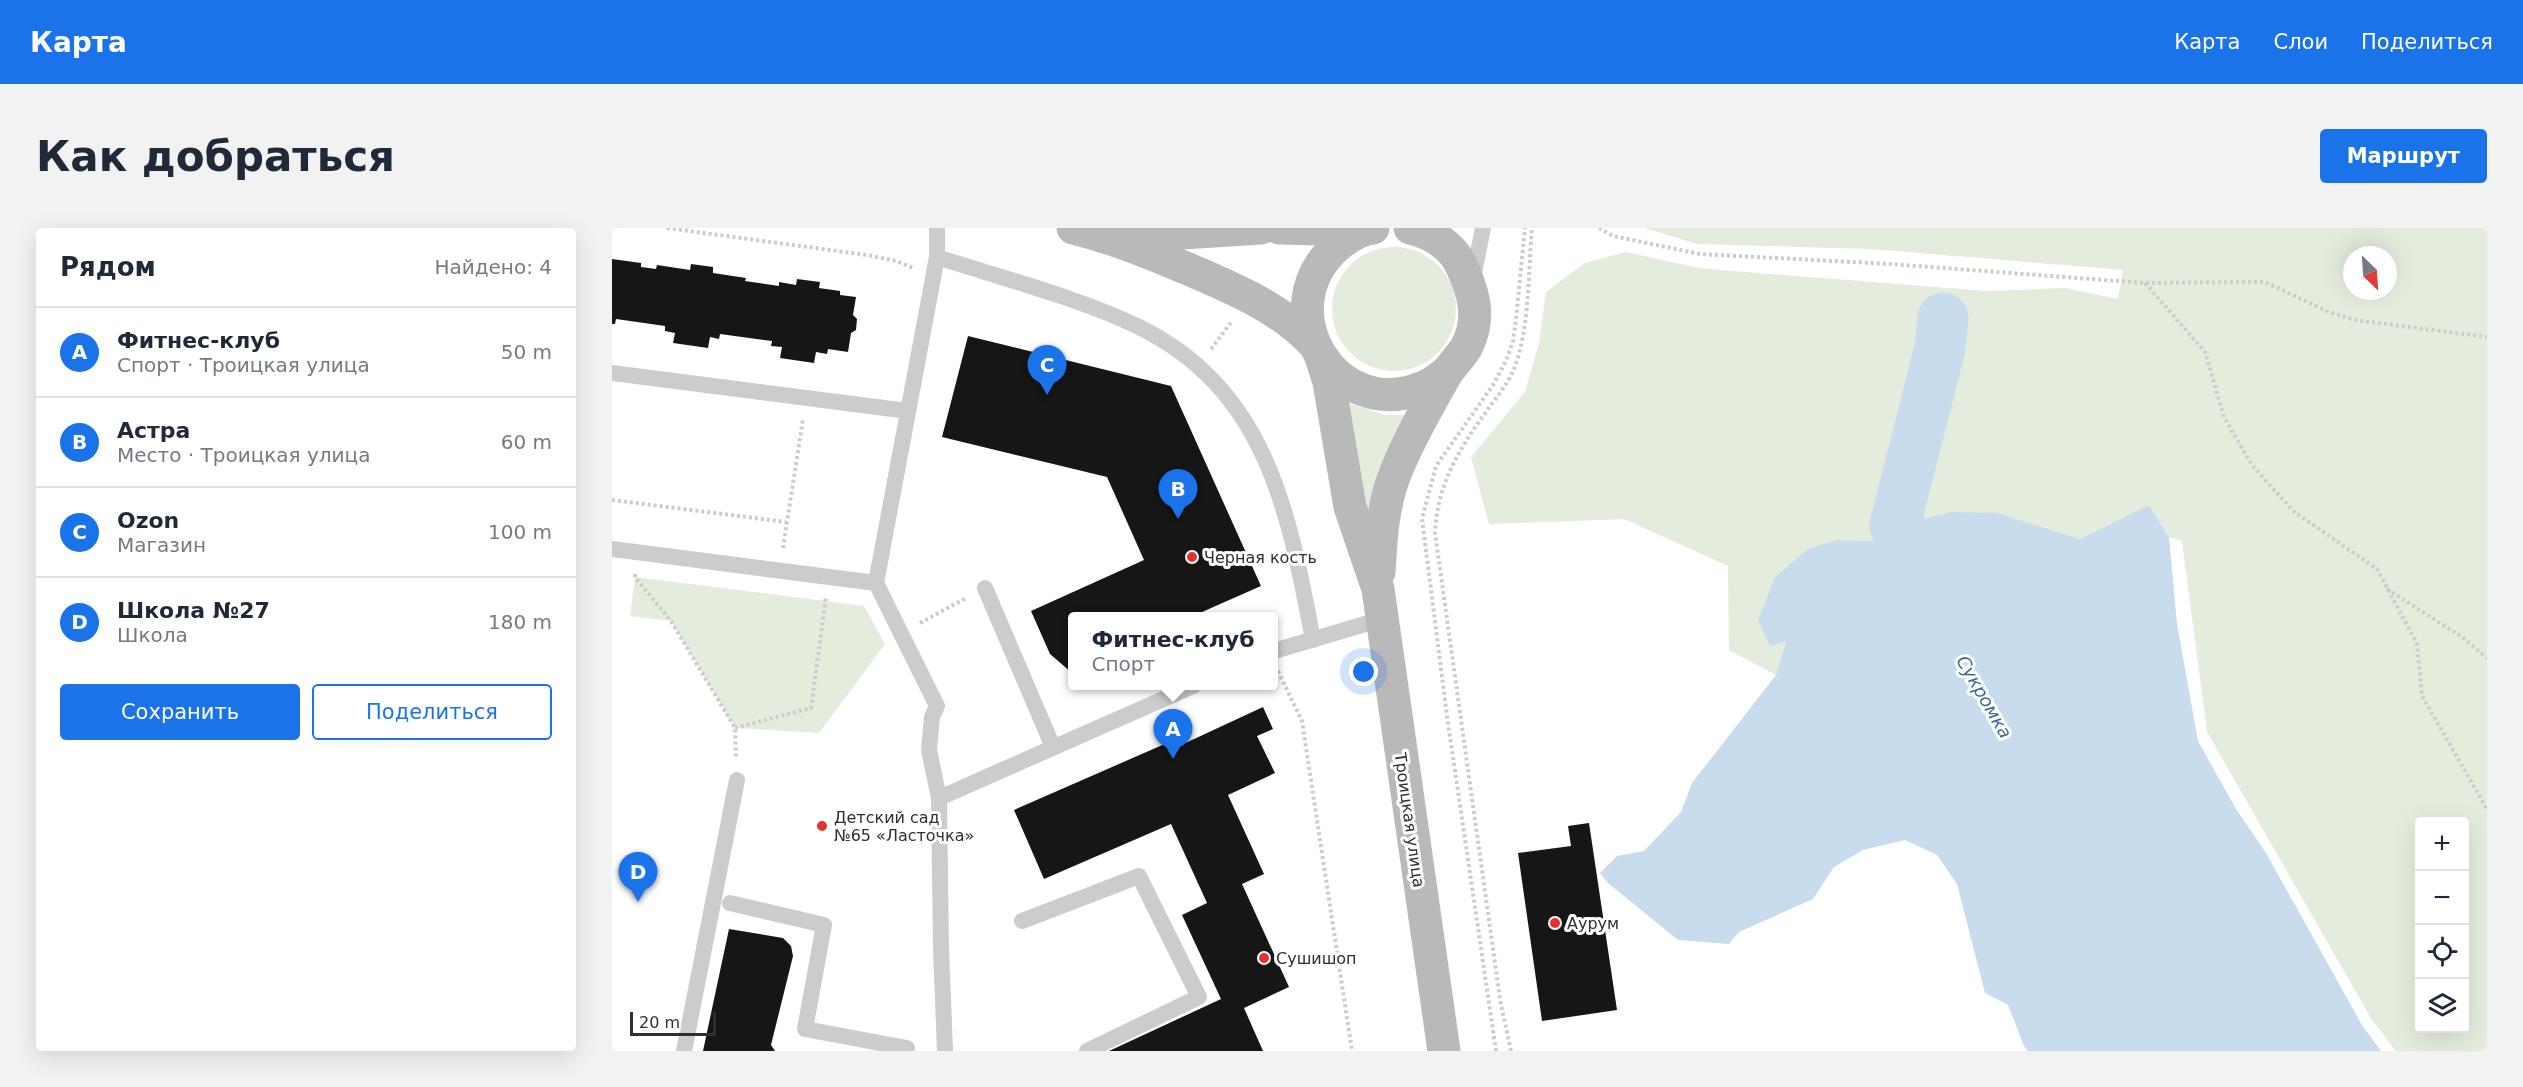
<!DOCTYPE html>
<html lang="ru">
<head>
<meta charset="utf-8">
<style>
  body { margin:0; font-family:"DejaVu Sans",sans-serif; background:#f2f2f3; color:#1f2937 }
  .controls { position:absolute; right:18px; bottom:18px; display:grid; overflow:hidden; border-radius:6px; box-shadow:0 6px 24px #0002 }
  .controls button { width:54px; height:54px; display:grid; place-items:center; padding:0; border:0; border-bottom:2px solid #e0e1e3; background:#fff; color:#1f2937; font:30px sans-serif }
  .compass { position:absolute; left:1731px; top:18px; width:54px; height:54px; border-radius:50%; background:#fff; box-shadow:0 6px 24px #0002; rotate:155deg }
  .scale { position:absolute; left:18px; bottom:15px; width:86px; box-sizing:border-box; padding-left:6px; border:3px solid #2f2f2f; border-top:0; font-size:16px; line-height:21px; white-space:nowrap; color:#2f2f2f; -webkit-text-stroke:4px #fff; paint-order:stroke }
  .you { position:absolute; left:752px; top:444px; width:21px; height:21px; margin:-15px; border:4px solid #fff; border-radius:50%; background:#1a73e8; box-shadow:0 0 0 9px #1a73e833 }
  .badge { display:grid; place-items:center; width:39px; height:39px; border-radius:50%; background:#1a73e8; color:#fff; font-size:20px; font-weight:700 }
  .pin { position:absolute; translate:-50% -50px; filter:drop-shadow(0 2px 3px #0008) }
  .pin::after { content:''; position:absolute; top:32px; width:21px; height:18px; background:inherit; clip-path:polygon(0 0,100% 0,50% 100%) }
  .popup { position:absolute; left:456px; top:384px; width:210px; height:78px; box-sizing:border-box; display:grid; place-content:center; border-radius:6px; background:#fff; filter:drop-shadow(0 2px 4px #0005); font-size:20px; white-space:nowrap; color:#747a83 }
  .popup b { font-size:22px; color:#1f2937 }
  .popup::after { content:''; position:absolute; left:50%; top:100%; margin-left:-12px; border:12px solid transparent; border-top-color:#fff }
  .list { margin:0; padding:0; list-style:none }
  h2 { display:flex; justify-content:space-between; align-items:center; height:78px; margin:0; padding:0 24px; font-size:26px }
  h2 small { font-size:20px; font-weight:400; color:#747a83 }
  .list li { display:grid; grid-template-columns:39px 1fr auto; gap:18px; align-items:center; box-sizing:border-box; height:90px; padding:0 24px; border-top:2px solid #e0e1e3 }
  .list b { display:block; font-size:22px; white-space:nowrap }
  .list p { margin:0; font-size:20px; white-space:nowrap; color:#747a83 }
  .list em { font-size:20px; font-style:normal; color:#747a83 }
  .actions { display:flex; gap:12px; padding:18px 24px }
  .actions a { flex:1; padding:14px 0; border:2px solid #1a73e8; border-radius:6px; text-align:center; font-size:21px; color:#1a73e8 }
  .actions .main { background:#1a73e8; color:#fff }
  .icon { flex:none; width:33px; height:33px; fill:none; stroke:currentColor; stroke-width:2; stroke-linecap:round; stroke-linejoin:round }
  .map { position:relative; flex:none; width:1875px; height:823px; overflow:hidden; border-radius:6px }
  header { display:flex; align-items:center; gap:36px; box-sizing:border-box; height:84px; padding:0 30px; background:#1a73e8; color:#fff }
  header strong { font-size:28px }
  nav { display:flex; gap:33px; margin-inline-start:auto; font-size:21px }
  .intro { display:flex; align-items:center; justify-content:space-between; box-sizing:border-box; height:144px; padding:0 36px }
  h1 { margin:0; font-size:42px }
  .button { padding:15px 27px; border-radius:6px; background:#1a73e8; color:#fff; font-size:21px; font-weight:700 }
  main { display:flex; gap:36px; padding:0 36px }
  aside { flex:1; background:#fff; border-radius:6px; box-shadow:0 6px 24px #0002 }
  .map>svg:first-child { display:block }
  .green { fill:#e4eddd; fill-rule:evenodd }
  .water { fill:#c9dced }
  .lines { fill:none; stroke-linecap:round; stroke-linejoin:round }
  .river { stroke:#c9dced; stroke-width:51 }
  .building { fill:#161616 }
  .path { stroke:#ccc; stroke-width:4; stroke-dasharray:3 3; stroke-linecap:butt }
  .lane { stroke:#ccc; stroke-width:16 }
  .secondary { stroke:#b9b9b9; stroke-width:33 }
  .poi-dot { fill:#e83031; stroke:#fff; stroke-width:2 }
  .labels { text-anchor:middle; stroke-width:6; stroke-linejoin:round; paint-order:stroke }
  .poi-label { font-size:16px; fill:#2f2f2f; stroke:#fff; text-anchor:start }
  .street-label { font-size:16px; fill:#2f2f2f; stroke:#fff }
  .water-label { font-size:18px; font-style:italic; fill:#3c6b93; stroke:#fff }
</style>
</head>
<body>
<header>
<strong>Карта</strong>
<nav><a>Карта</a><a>Слои</a><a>Поделиться</a></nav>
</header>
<div class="intro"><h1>Как добраться</h1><a class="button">Маршрут</a></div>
<main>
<aside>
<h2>Рядом<small>Найдено: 4</small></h2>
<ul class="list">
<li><span class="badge">A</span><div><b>Фитнес-клуб</b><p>Спорт · Троицкая улица</p></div><em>50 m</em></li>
<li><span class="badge">B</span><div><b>Астра</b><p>Место · Троицкая улица</p></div><em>60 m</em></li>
<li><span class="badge">C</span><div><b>Ozon</b><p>Магазин</p></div><em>100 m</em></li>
<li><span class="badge">D</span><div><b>Школа №27</b><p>Школа</p></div><em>180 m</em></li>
</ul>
<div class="actions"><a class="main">Сохранить</a><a>Поделиться</a></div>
</aside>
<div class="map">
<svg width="1875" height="823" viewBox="0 0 1875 823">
  <rect width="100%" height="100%" fill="#fff"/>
  <g class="green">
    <path d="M1032,0H1875V823H1784L1760,792L1595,504L1570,313L1557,309L1537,277L1468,311L1386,285L1283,297L1261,313L1224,312L1174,412L1164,447L1117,422L1116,338L1012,291L877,296L859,229L913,164L927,115L934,64L973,35L1014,24L1087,40L1108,42L1375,63L1453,60L1506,71L1511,42L1258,21L1085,16ZM1740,27H1776V63H1740ZM1808,594H1852V800H1808Z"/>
    <circle cx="782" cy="81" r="62"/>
    <polygon points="736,175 774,187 794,187 766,243 755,291"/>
    <polygon points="23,349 252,378 273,416 207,505 123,500 59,393 18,388"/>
  </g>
  <polygon class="water" points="1537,277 1557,309 1565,396 1586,513 1624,581 1654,625 1750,797 1769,823 1416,823 1412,818 1396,777 1373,765 1345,656 1325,627 1293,612 1251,622 1222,639 1201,671 1127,704 1117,716 1066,712 996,655 988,645 1005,628 1032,623 1069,584 1080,555 1164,447 1174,413 1158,418 1146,392 1163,349 1196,321 1224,312 1261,313 1283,297 1340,284 1386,285 1468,311"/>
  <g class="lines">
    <polyline class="river" points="1311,363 1299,342 1283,297 1328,120 1331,90"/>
  </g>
  <g class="building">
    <polygon points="0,31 29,35 29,39 44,41 45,37 78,42 79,36 101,39 101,45 134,50 133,53 167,58 167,54 184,57 185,51 208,54 207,60 228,63 228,67 244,69 241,87 245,91 244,102 239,105 236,124 216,121 215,126 204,124 202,135 168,130 170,119 159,118 160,113 108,106 107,111 98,109 96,120 61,115 63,105 53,103 53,98 4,91 3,96 0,96"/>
    <polygon points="356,108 559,158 649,358 581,388 460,388 460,445 438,426 419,383 532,332 495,249 330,209"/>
    <polygon points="651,479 661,501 645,508 663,545 616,567 652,646 630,656 677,759 632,780 651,823 497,823 609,771 570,687 595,675 559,596 432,651 402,582 564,511 567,518"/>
    <polygon points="977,595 1005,782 930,793 906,625 959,618 956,598"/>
    <polygon points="117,701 171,710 179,718 181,728 159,817 163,823 91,823"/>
  </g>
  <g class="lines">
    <g class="path">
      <polyline points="55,0 255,27 284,33 301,40"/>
      <polyline points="987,0 1001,8 1088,26 1278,36 1533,55 1653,54 1717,84 1743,92 1875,109"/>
      <polyline points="1533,55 1593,124 1612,189 1640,237 1681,283 1765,341 1805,416 1810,468 1875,581"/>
      <polyline points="599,121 620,93"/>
      <polyline points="0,272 174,294"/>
      <polyline points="171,320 191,191"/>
      <polyline points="23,346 23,349 59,393 123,500 124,530"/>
      <polyline points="1775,361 1850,409 1875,430"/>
      <polyline points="308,395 354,370"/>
      <polyline points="666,443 690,493 740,823"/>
      <polyline points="123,500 199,480 214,369"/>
      <polyline points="884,823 835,488 810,291 824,238 881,157 894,133 901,113 904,91 913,0"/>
      <path d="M899,823L888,771L823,305C825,257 847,221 874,184C883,171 896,156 902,141C918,100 916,44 920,0"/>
    </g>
    <g class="lane">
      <polyline points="325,0 325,29 264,355 325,478 320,489 317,522 327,570 329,721 333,823"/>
      <path d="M325,29C390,50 467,70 527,99C655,162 677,285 701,412"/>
      <polyline points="861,50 871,0"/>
      <polyline points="0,145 296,183"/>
      <polyline points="0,321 264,355"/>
      <polyline points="373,360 441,519"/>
      <polyline points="662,423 770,391"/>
      <polyline points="327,570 581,458"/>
      <polyline points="118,675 212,697 193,801 295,820"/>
      <polyline points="410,693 527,648 587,769 475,823"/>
      <polyline points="72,823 125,552"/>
    </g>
    <g class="secondary">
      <path d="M461,0C502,10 535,24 574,40C619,60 666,78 700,114"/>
      <polyline points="667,0 751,2"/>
      <path d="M761,0C748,1 735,10 725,18C653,82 724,197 812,159C820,156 828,149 835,144"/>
      <polyline points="507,9 649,0"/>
      <polyline points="709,129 717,154 738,279 766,361 832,823"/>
      <path d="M767,344C769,308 771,274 785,241C798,209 816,178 833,148C839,137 849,129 855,118C869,90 862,66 850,39C841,18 820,5 798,0"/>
    </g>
  </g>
  <g class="poi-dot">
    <circle cx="580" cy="329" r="6"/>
    <circle cx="210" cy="598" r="6"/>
    <circle cx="943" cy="695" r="6"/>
    <circle cx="652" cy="730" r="6"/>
  </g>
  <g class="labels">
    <g class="poi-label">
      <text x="592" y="335">Черная кость</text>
      <text x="222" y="595">Детский сад<tspan x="222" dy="18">№65 «Ласточка»</tspan></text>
      <text x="955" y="701">Аурум</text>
      <text x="664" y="736">Сушишоп</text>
    </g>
    <g class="street-label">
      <text transform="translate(798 592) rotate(82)" y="6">Троицкая улица</text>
    </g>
    <g class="water-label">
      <text transform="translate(1372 469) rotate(60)" y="6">Сукромка</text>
    </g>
  </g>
</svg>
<div class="controls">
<button>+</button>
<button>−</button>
<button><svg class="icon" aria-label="locate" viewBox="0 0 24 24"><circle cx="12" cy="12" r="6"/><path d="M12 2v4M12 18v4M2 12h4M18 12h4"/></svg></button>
<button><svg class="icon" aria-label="layers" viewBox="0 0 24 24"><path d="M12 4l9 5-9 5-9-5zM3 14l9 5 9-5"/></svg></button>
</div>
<svg class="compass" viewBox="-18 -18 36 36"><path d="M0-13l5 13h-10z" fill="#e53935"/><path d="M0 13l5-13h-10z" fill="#747a83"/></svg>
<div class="scale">20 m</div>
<div class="you"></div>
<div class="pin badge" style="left:561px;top:531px">A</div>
<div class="popup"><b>Фитнес-клуб</b>Спорт</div>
<div class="pin badge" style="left:566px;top:291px">B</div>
<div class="pin badge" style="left:435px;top:167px">C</div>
<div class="pin badge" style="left:26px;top:674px">D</div>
</div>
</main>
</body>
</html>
